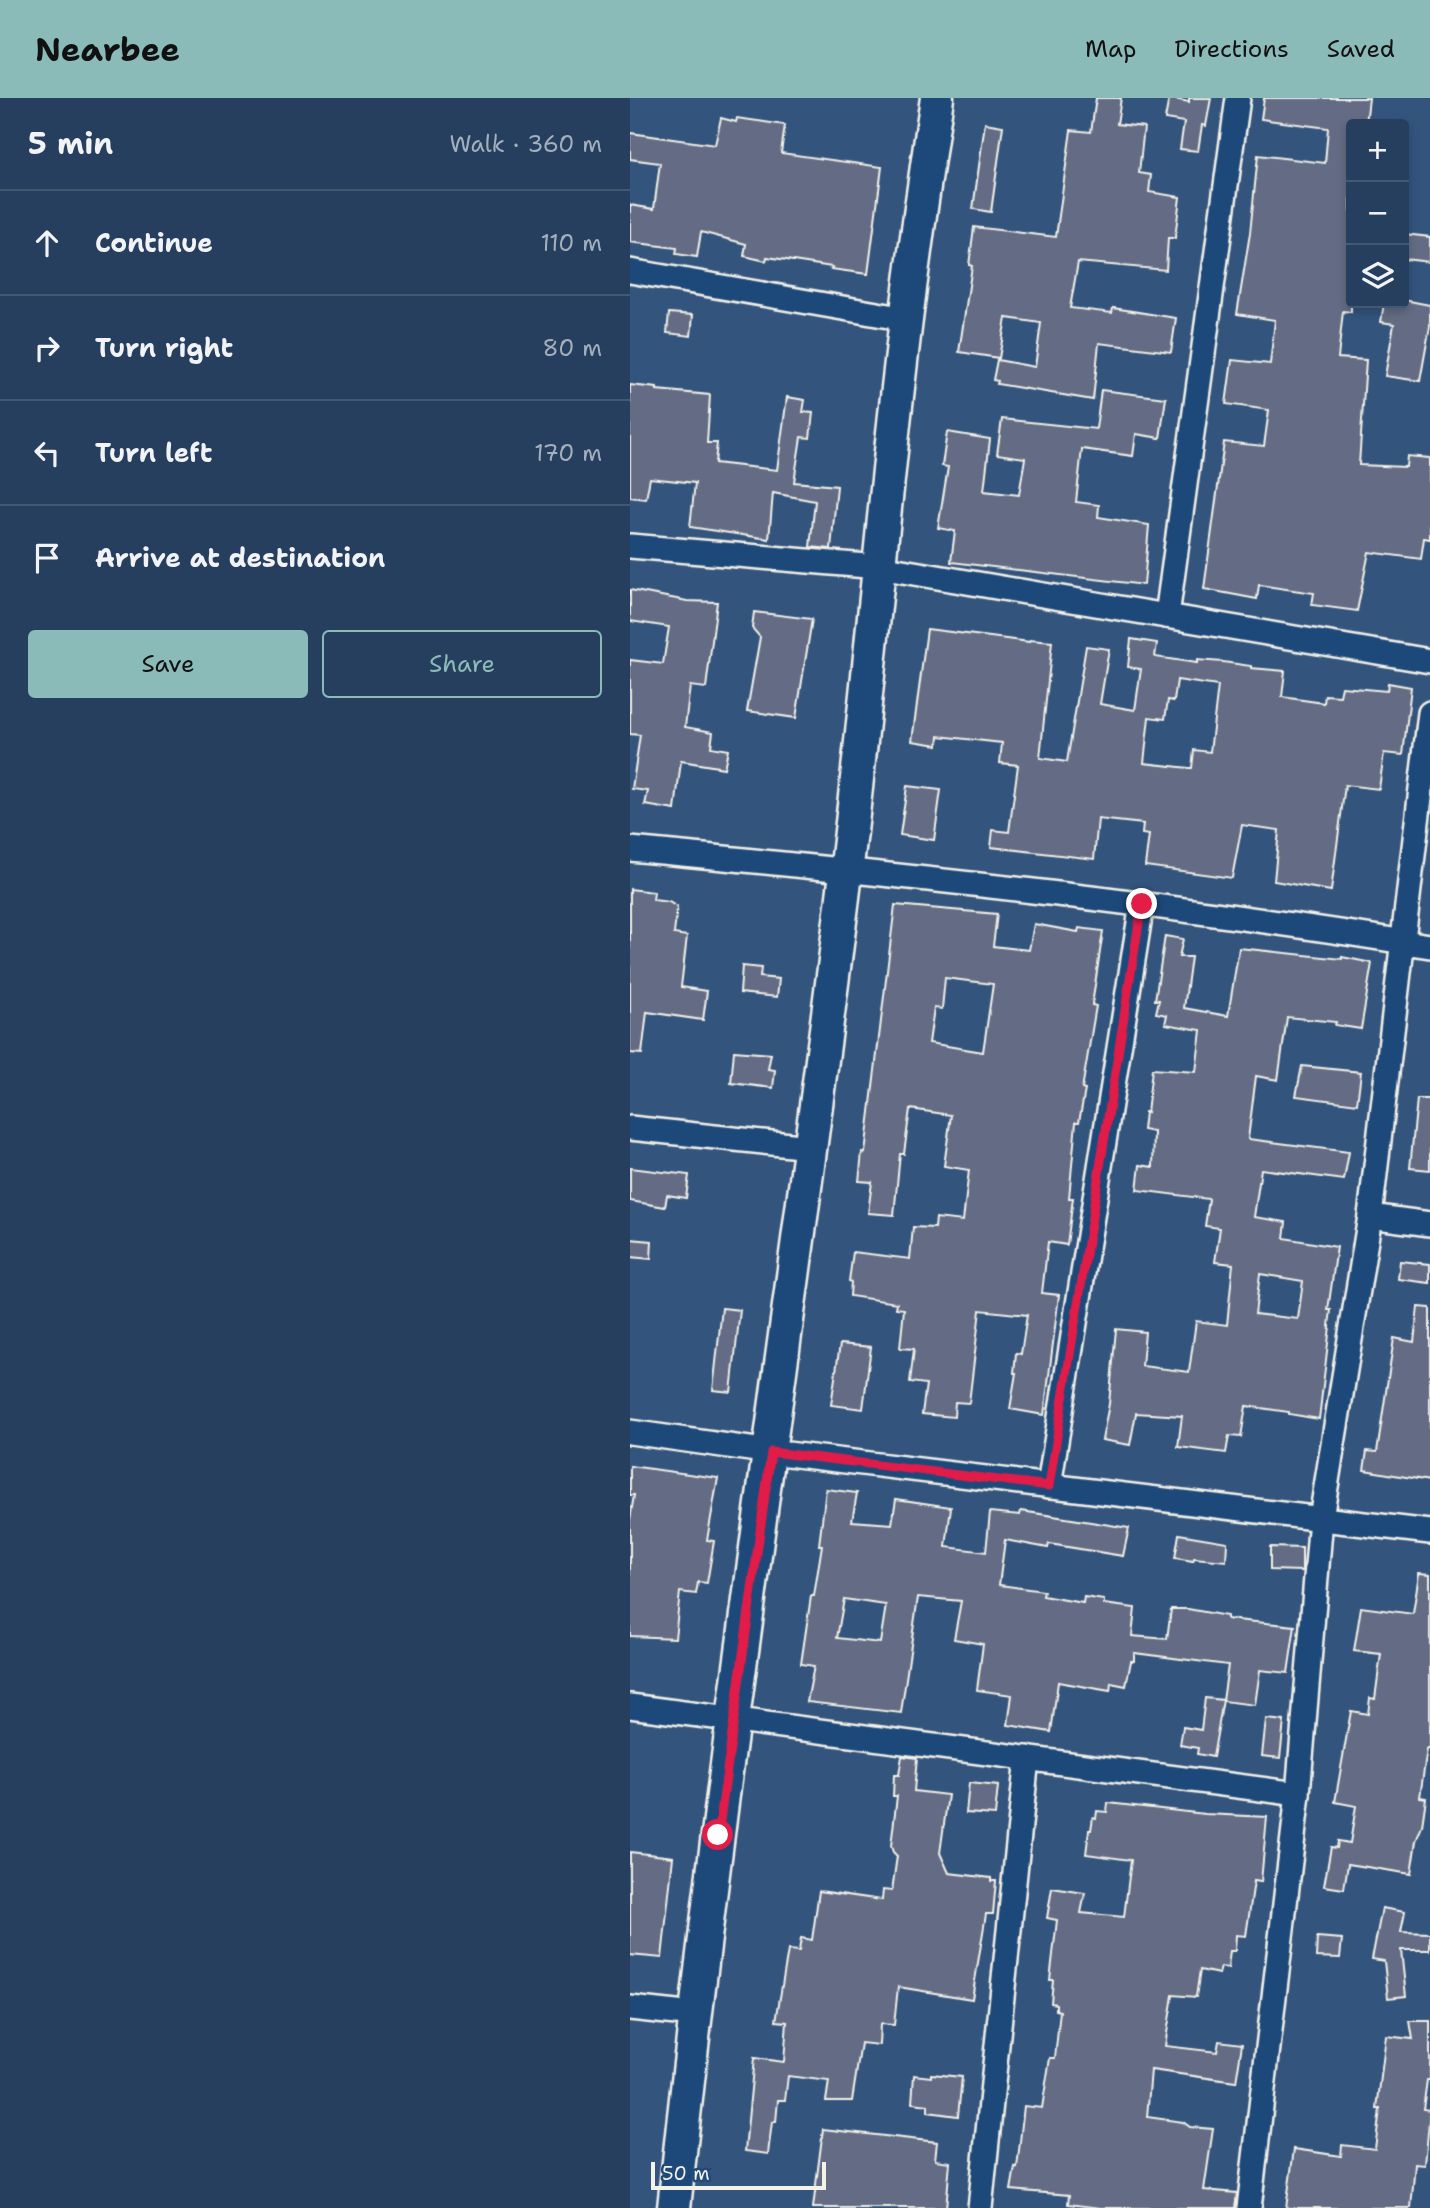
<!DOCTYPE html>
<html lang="en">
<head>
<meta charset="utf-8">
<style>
  body { margin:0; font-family:"Shantell Sans",sans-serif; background:#324a67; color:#f1f3f6 }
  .controls { position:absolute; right:21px; top:21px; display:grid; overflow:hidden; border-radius:7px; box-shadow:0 4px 10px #0003 }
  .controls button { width:63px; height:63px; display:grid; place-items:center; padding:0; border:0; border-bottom:2px solid #425873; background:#263f5e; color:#f1f3f6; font:35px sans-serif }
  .scale { position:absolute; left:21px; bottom:18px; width:175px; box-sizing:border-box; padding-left:7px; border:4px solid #f4f1e8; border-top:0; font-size:19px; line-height:24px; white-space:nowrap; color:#f4f1e8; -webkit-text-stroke:5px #1f4a7a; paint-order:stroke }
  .stop { position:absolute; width:21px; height:21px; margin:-16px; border:5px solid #e11d48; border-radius:50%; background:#fff }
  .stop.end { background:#e11d48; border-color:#fff; box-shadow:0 2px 7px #0008 }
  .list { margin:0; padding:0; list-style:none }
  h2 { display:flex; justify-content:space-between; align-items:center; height:91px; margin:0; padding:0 28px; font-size:30px }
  h2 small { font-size:23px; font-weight:400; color:#a4afbc }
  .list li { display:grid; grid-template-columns:46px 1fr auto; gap:21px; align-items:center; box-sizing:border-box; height:105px; padding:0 28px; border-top:2px solid #425873 }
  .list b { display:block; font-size:26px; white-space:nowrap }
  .list em { font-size:23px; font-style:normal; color:#a4afbc }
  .actions { display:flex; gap:14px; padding:21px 28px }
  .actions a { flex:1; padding:16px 0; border:2px solid #8bbbb9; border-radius:7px; text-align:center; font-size:24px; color:#8bbbb9 }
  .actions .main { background:#8bbbb9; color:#111 }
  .icon { flex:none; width:38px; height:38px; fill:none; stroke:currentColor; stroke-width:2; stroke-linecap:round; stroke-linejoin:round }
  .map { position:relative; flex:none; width:800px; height:2110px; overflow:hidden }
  header { display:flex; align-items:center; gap:42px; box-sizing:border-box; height:98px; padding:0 35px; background:#8bbbb9; color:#111 }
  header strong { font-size:33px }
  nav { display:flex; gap:38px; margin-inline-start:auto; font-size:24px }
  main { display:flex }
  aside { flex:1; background:#263f5e }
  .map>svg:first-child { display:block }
  .building { fill:#636c84; stroke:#f4f1e8; stroke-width:2; fill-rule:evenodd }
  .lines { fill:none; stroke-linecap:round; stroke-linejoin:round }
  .street-casing { stroke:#f4f1e8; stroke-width:28 }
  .secondary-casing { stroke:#f4f1e8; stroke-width:37 }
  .street { stroke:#1f4a7a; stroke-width:23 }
  .secondary { stroke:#1f4a7a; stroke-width:32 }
  .route { stroke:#e11d48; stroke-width:9 }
</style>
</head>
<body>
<header>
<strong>Nearbee</strong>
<nav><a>Map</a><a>Directions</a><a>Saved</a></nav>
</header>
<main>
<aside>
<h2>5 min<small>Walk · 360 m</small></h2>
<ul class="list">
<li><svg class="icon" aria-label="ahead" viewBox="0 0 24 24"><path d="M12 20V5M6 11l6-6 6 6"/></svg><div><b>Continue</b></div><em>110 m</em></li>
<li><svg class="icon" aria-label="right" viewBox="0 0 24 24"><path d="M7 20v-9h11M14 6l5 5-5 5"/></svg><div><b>Turn right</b></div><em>80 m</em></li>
<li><svg class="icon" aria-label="left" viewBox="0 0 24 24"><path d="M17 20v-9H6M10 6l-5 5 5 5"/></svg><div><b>Turn left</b></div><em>170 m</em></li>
<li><svg class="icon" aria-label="arrive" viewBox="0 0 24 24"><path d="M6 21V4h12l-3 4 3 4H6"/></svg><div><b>Arrive at destination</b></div></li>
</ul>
<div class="actions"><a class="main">Save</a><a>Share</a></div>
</aside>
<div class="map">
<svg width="800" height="2110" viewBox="0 0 800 2110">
  <rect width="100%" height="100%" fill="#33547d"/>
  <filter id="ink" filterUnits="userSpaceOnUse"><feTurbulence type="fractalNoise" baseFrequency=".0143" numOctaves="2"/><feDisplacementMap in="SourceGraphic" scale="14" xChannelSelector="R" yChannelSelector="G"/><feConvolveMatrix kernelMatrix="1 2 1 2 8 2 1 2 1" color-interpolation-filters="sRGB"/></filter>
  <g filter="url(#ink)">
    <g class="building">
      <polygon points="466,0 491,0 487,26 514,29 509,75 521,77 519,94 550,99 545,140 538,140 536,172 448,164 440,210 482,215 483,210 546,220 541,254 469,245 463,302 367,286 368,283 363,282 367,262 405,269 411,225 376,220 369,260 329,254 342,168 339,167 344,129 426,139 441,32 461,34"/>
      <polygon points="539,0 559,4 559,0 581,0 576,28 572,27 568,53 550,51 554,24 535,21"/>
      <polygon points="634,0 739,0 736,26 721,26 721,214 713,213 708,260 736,262 729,367 776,369 777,358 800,360 800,441 794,440 791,461 739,454 727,513 682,507 684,495 629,487 627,501 574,491 594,344 634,348 639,312 596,306 602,262 640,266 645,222 607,216 620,135 628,57 695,65 698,30 631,21"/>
      <polygon points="91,20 106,24 107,20 155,27 151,55 252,69 238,176 201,171 202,169 137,159 136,163 114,158 116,146 71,134 67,159 46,156 47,150 0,144 0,107 24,111 30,65 0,61 0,35 85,47"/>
      <polygon points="355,25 373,28 361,114 343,111"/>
      <polygon points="774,136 800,139 800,164 774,161"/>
      <polygon points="774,202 800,207 800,228 790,283 755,278 764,226 751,224 754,205 774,205"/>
      <polygon points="39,215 63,217 61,238 37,235"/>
      <polygon points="0,287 27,290 27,292 80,297 77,345 87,345 85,365 147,372 157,299 175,302 173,314 183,315 180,340 171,339 164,384 207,388 201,451 180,449 185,403 143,395 139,441 60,429 65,385 20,380 16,401 0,399"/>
      <polygon points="471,292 536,300 530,340 506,336 503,358 452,351 446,404 469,407 468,419 519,427 514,487 321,464 325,433 308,430 318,369 312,368 317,334 360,341 354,393 389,397 395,360 367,356 372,321 466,331"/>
      <polygon points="0,492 57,503 87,504 76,590 60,588 55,629 83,634 81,649 98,652 94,670 51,663 45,712 15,707 18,693 2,691 10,637 0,636 0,562 33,566 39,529 0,523"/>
      <polygon points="124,514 182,521 166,620 117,613 130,539 122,530"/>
      <path d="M297,531L400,544V542L422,544L410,660L437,664L456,548L479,551L470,606L505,612L511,571L498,569L501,541L527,545L525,559L567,565V562L593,564L621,568V570L655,573L652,599L694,605L695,597L710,598L712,589L757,593L758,585L781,589L773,657L754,655L749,691L715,687L701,793L644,783L649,732L612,727L602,780L515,768L519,737L512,736L513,726L468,721L464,761L361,749L363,732L379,734L388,667L370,665L372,645L309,638L308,647L282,643ZM547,582L588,588L580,654L564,652L562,670H559L514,665L519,619L535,621L538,602L544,603Z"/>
      <polygon points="277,688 311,692 304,742 270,737"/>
      <polygon points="0,791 24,794 23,802 39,804 47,809 44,836 57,838 51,889 77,893 73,922 17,914 12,956 0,955"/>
      <path d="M265,807L367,816L363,848L399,852L404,826L448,834L449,830L473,833L462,907L466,908L452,991L455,992L449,1024H446L439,1100H443L437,1147L418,1144L412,1195L429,1197L414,1317L380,1311L386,1275H384L386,1255L391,1256L397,1217L350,1212L339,1305L325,1304L324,1319L292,1316L296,1286L280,1284L284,1251L270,1250L274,1211L266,1210L267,1205L220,1198L221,1184L219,1183L223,1154L280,1161L283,1129L305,1130L306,1120L333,1123L339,1072L314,1068L321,1017L280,1011L274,1056H270L264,1117L238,1115L242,1084L229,1083L232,1054L235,1055ZM315,880L363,886L353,954L299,945L304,910L312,911Z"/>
      <path d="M535,838L553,841L549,859H561L554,910L598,918L609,850L712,861V859L742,865L731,931L705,927L706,924L657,919L648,982L626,978L618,1041L719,1054L714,1082L631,1071L624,1119L656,1124L654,1140L707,1149L698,1212H701L699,1228H700L689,1321L659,1316V1314L616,1308L611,1339L599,1338L596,1355L548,1349L552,1318L506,1315L500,1347L472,1342L479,1306L486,1231L515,1234L512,1268L559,1274L566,1223L597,1227L603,1166L585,1164L590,1130L575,1128L579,1101L507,1092L510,1067L523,1069L524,1034L513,1032L515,1014L517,1015L522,971L566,974L571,932L535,926L537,917L526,915L529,902H525ZM630,1176L673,1183L668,1221L625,1216Z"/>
      <polygon points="112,868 131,870 130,879 149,881 147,899 110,895"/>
      <polygon points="104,953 141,956 138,971 145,972 143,990 101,985"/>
      <polygon points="672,968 731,974 727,1006 666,998"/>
      <polygon points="787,1001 800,1001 800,1072 780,1070"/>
      <polygon points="0,1070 59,1077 56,1100 37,1097 35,1109 0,1103"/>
      <polygon points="0,1141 22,1143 21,1161 0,1159"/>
      <polygon points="770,1163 800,1166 800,1185 768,1181"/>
      <polygon points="788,1209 800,1210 800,1383 734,1372 737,1353 747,1354 764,1240 784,1244"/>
      <polygon points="92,1210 110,1212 101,1294 83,1292"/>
      <polygon points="210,1246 241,1249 233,1311 201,1307"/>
      <polygon points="0,1368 88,1380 77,1442 84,1443 77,1485 68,1484 66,1496 50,1494 45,1540 0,1538 0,1422 4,1397 0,1397"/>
      <path d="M196,1391L227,1395L222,1423L262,1426L266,1401L321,1409L316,1449L356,1454L360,1414L390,1417L391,1413L499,1430L493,1458L419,1446L418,1450L375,1442L369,1487L414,1493L413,1498L453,1505L454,1499L474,1502V1506L505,1510L502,1538L537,1541L541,1511H558L597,1518V1521L665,1528L658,1575L630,1572L625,1607L593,1603L598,1567L504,1555V1563H501L496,1588L481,1585L480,1593L428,1584L421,1634L378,1627L382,1597L347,1592L353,1546L324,1541L331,1503L288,1499L271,1615L177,1604L184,1568L171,1566L181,1498H184L192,1447H189ZM214,1501L256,1507L250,1545L207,1540Z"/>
      <polygon points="549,1436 597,1444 596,1463 564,1460 563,1463 545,1460"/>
      <polygon points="640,1449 672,1450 672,1473 640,1472"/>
      <polygon points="789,1475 800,1476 800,1651 797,1651 790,1699 796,1700 792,1728 786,1743 781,1776 718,1766 714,1791 694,1788 701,1749 707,1750 708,1743 720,1745 726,1708 705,1704 721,1613 738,1616 740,1600 745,1601 751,1556 724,1553 731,1509 783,1516"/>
      <polygon points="575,1600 593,1602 583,1659 567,1656 568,1650 550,1647 553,1629 571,1632"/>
      <polygon points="636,1621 654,1623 650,1660 632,1658"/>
      <polygon points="272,1658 287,1660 284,1693 318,1697 310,1755 319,1775 361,1780 361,1783 366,1783 363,1816 356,1816 342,1901 268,1889 264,1927 250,1926 249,1947 231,1945 222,2003 196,2003 199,1983 158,1978 155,2002 148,2002 146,2024 142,2024 138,2056 115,2053 124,1960 154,1964 157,1924 146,1923 158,1852 169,1853 171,1840 182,1842 189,1793 252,1802 253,1792 262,1793 267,1758 263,1754 261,1748 267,1698 263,1698 264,1677 269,1677"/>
      <polygon points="339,1685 368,1688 365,1717 336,1715"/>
      <polygon points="478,1705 575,1716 637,1719 631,1784 624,1783 616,1838 606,1837 605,1853 600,1853 598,1870 591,1869 589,1876 570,1872 566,1899 543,1897 535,1948 587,1954 589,1943 612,1946 606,1984 521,1972 517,2019 553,2024 560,2029 583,2031 574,2092 607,2095 605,2110 470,2110 438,2106 439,2097 381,2092 385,2069 387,2070 394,2008 412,2010 420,1960 425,1960 430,1913 426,1912 426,1906 421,1905 423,1882 420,1882 427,1822 417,1820 422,1790 455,1795 451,1815 494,1819 501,1762 456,1756 459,1732 461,1732 463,1719 466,1720 467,1713 477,1714"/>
      <polygon points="0,1754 43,1759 32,1860 0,1857"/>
      <polygon points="752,1810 775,1814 771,1834 800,1835 800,1852 771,1852 776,1898 758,1900 754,1863 742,1861"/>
      <polygon points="687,1839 712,1841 710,1860 686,1859"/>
      <polygon points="780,1923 800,1923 800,1982 797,1982 793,2011 800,2012 795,2067 785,2066 781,2110 656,2110 664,2051 711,2058 712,2047 745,2051 750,2011 747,2011 756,1938 783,1941"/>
      <polygon points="301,1976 332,1979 328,2018 298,2014 298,2007 282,2005 284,1977 301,1979"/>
      <polygon points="193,2031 307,2044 305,2062 320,2064 316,2110 183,2110"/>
    </g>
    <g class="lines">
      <g class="street-casing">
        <g id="street">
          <polyline points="0,173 276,221"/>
          <polyline points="0,448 249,469 800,563"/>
          <polyline points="537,518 608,0"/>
          <path d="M0,751C267,776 535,805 800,848"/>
          <polyline points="0,1030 180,1049"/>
          <polyline points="740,1118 800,1126"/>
          <polyline points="0,1334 141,1354 800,1434"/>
          <polyline points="419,1388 512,806"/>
          <polyline points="0,1608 668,1696"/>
          <polyline points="0,1910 65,1917"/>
          <polyline points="350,2110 397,1660"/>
          <polyline points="619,2110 668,1696 691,1420 740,1118 800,615"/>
        </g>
      </g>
      <g class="secondary-casing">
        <path id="secondary" d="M44,2110C91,1664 161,1220 216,775C239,591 253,406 276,222C285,148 296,74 307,0"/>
      </g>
      <use href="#street" class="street"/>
      <use href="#secondary" class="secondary"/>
    </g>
  </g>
  <g class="lines" filter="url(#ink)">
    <polyline class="route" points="88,1737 141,1354 419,1388 512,806"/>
  </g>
</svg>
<div class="controls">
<button>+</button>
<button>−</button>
<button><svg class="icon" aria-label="layers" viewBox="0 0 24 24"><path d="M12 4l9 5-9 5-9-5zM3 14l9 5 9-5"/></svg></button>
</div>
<div class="scale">50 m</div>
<div class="stop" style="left:88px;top:1737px"></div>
<div class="stop end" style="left:512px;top:806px"></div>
</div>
</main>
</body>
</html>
